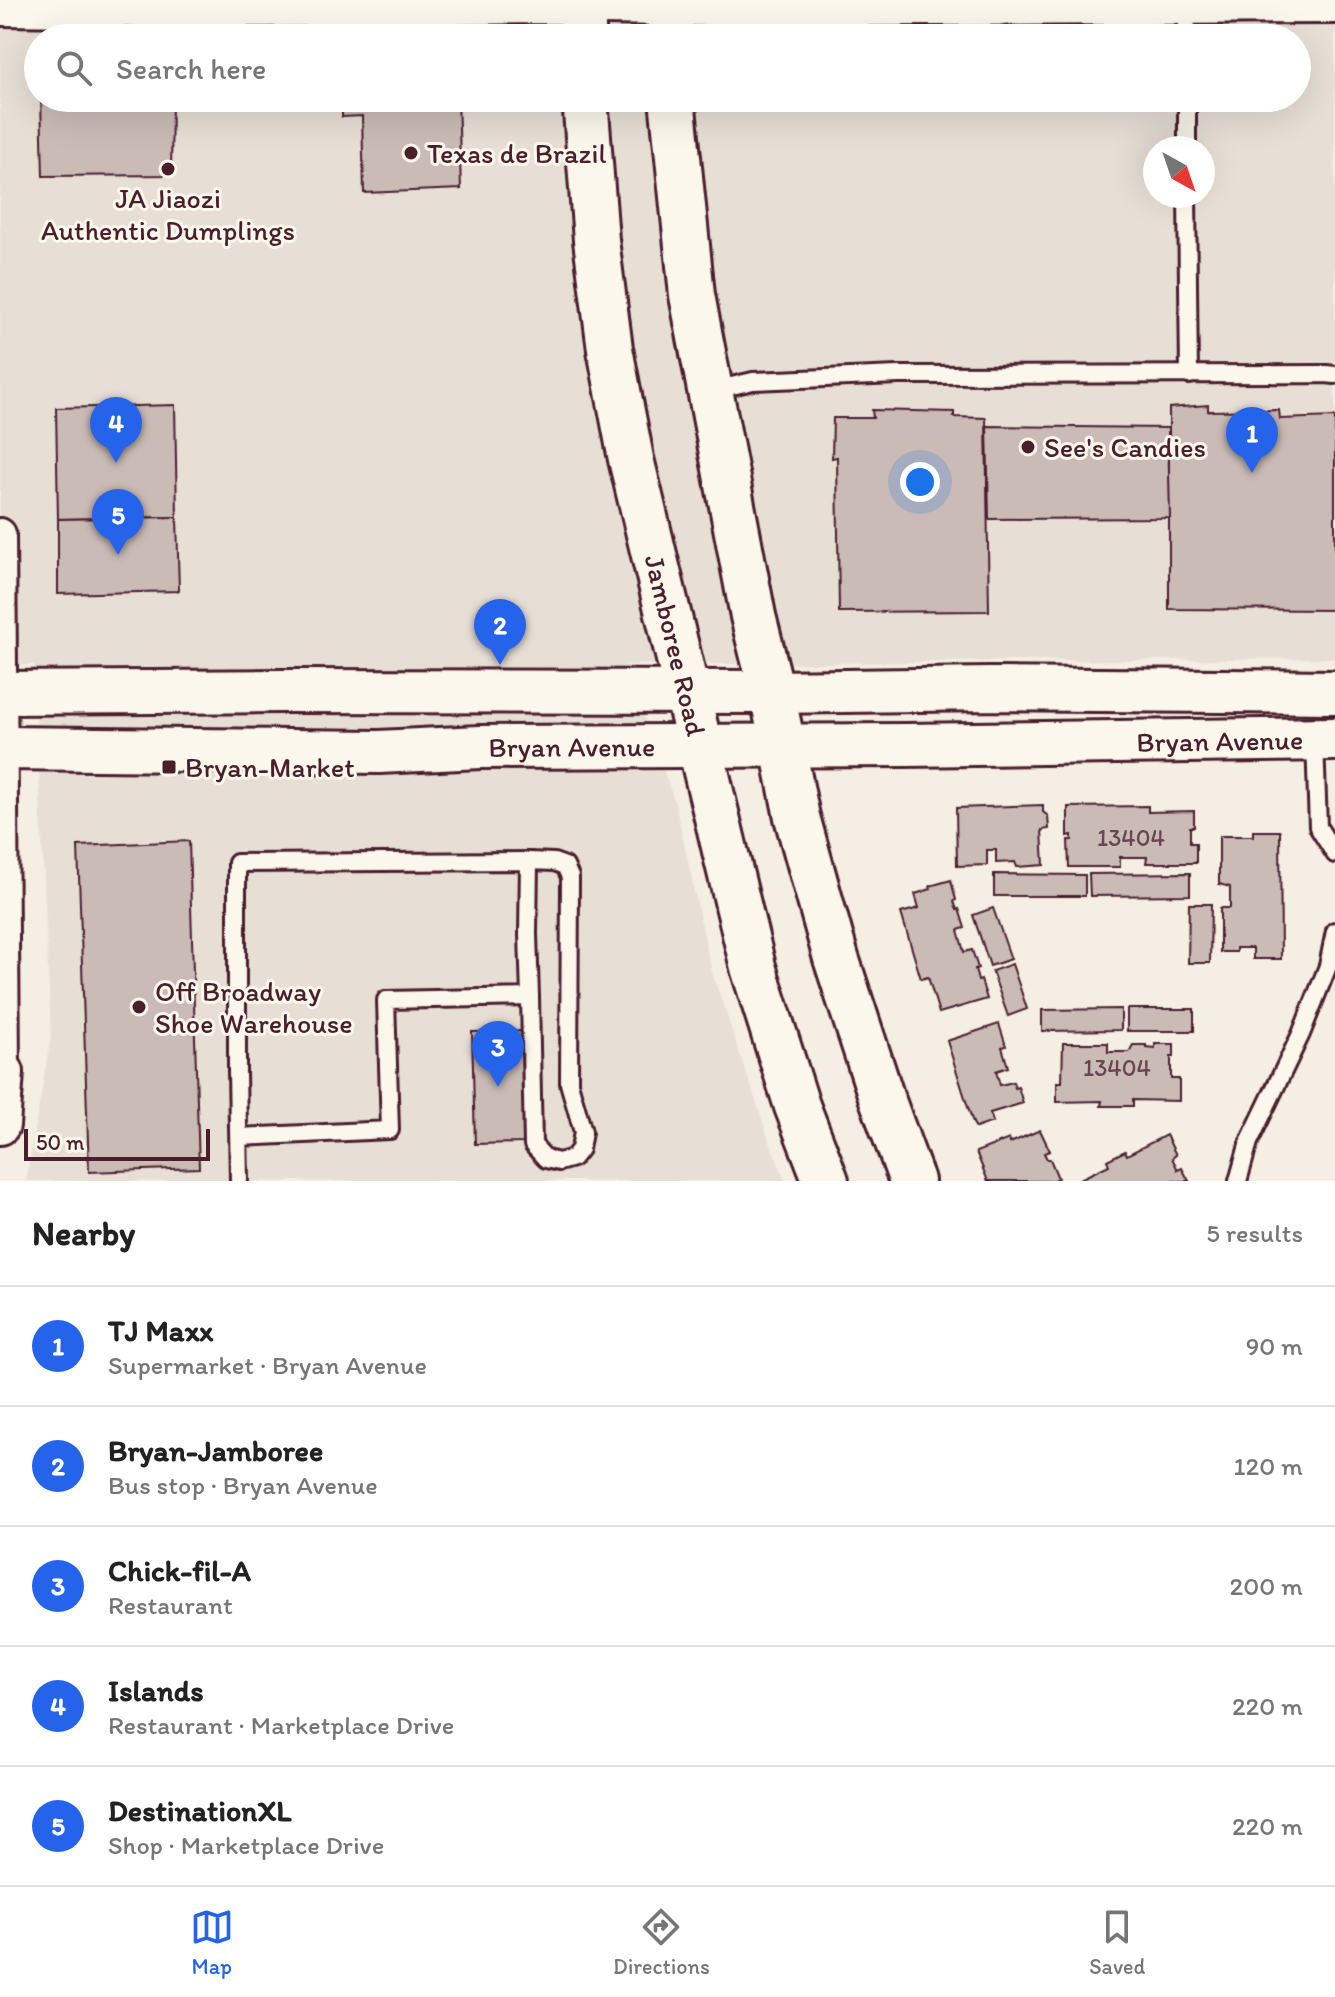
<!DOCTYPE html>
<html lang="en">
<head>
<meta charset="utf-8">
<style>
  body { margin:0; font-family:Itim,sans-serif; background:#f6f6f6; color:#222 }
  .compass { position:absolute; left:1143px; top:136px; width:72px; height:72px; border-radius:50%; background:#fff; box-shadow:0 8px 32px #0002; rotate:140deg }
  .scale { position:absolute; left:24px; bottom:20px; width:186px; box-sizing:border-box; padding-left:8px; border:4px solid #4a1f2b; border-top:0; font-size:22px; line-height:28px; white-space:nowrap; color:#4a1f2b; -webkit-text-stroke:6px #fbf7ec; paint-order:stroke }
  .you { position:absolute; left:920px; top:482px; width:28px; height:28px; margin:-20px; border:6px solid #fff; border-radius:50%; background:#1a73e8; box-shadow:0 0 0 12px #1a73e833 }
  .badge { display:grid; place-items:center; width:52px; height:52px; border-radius:50%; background:#2563eb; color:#fff; font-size:26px; font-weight:700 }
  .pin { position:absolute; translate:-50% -66px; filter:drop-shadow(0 2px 4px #0008) }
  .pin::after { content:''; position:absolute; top:42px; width:28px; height:24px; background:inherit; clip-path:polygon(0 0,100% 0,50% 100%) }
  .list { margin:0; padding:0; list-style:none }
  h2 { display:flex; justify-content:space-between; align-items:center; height:104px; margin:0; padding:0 32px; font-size:34px }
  h2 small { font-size:26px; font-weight:400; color:#767676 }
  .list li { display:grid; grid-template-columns:52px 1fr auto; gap:24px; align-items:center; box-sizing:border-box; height:120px; padding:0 32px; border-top:2px solid #e0e0e0 }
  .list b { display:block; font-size:30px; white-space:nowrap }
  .list p { margin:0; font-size:26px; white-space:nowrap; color:#767676 }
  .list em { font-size:26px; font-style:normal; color:#767676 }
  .icon { flex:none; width:44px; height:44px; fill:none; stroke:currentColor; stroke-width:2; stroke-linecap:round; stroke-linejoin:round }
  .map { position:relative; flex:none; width:1335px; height:1181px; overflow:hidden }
  .search { position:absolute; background:#fff; box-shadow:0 8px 32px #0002; left:24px; right:24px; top:24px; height:88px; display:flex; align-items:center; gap:20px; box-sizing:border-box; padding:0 28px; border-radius:44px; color:#767676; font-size:30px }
  .sheet { height:704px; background:#fff }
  nav { display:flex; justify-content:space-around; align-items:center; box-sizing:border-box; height:112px; border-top:2px solid #e0e0e0; background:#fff; font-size:22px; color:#767676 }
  nav a { display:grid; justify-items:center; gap:4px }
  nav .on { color:#2563eb }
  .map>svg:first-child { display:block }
  .built { fill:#e7dfd6; fill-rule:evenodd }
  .building { fill:#cabbb6; stroke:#4a1f2b; stroke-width:2 }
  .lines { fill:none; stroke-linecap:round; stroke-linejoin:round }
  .service-casing { stroke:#4a1f2b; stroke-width:22 }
  .minor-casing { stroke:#4a1f2b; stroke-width:36 }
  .tertiary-casing { stroke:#4a1f2b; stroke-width:44 }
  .secondary-casing { stroke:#4a1f2b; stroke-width:48 }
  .primary-casing { stroke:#4a1f2b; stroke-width:50 }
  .service { stroke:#fbf7ec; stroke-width:16 }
  .minor { stroke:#fbf7ec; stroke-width:30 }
  .tertiary { stroke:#fbf7ec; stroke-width:38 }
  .secondary { stroke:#fbf7ec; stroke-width:42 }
  .primary { stroke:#fbf7ec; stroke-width:44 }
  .poi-dot { fill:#4a1f2b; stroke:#fbf7ec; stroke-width:3 }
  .labels { text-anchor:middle; stroke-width:6; stroke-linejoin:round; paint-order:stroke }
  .number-label { font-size:24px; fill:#6a464e }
  .poi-label { font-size:28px; fill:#4a1f2b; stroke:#fbf7ec; text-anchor:start }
  .street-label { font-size:28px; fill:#4a1f2b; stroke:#fbf7ec }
</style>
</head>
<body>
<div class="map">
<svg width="1335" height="1181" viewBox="0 0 1335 1181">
  <rect width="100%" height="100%" fill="#f4eee4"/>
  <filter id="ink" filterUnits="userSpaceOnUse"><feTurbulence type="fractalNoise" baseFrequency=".0125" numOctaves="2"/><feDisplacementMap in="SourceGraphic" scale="16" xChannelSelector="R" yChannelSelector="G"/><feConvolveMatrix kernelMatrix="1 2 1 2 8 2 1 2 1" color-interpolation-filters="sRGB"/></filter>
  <g filter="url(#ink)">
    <path class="built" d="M0,0H1335V658L626,665L676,806L711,969L767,1134L785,1181H26L51,1036L34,665H0ZM38,38H1297V98H38ZM1155,148H1203V196H1155Z"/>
    <g class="building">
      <polygon points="41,98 172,98 171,175 43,176"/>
      <polygon points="342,98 393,98 393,100 458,98 461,189 364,193 362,116 342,117"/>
      <polygon points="175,405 177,517 58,519 56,408"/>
      <polygon points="1208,405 1208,411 1279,410 1280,419 1335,417 1335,610 1169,609 1169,408"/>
      <polygon points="872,410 954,412 954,417 986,418 989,611 839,612 837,457 832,458 833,418 873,418"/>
      <polygon points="987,426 1168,428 1170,518 989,519"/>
      <polygon points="177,517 179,591 58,594 58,519"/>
      <polygon points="1043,805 1043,812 1048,816 1049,829 1042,830 1044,865 1017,867 1015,862 996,863 996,850 987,850 987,865 957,866 956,808"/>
      <polygon points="1148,806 1148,812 1194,811 1194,827 1190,827 1190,843 1196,843 1196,863 1146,863 1147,857 1120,857 1120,867 1069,867 1068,840 1072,840 1072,835 1068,836 1068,807"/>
      <polygon points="1253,831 1280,831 1281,959 1253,959 1253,948 1236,948 1236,952 1220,952 1220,908 1230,908 1230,887 1219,884 1219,836 1253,836"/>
      <polygon points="189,841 199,1168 89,1172 78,846"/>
      <polygon points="1190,873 1190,895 1090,896 1089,874"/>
      <polygon points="994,874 1085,875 1085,896 994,896"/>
      <polygon points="951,880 956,900 954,901 957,910 959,909 965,928 958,930 964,952 972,950 978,968 975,969 978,981 981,980 987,999 939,1013 928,977 921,979 901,913 919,908 915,894 931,889 930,886"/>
      <polygon points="1189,904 1211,904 1210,963 1188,963"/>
      <polygon points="993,908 1011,959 990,966 973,915"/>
      <polygon points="1012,964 1027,1009 1008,1016 992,971"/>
      <polygon points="1121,1009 1121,1030 1042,1031 1042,1010"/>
      <rect x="1127" y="1009" width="67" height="22"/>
      <polygon points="999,1024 1006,1046 1002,1047 1008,1067 996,1071 1000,1085 1013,1082 1015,1088 1018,1087 1023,1103 990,1113 993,1122 976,1128 973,1123 947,1041"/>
      <polygon points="521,1031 524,1143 475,1144 472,1032"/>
      <polygon points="1063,1043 1108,1043 1108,1052 1129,1052 1133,1045 1146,1045 1146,1047 1155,1048 1155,1044 1174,1044 1174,1057 1171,1057 1171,1079 1179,1079 1179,1101 1133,1100 1133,1106 1101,1106 1102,1101 1057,1102 1057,1082 1062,1082"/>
      <polygon points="1040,1130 1050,1151 1044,1153 1047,1159 1050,1159 1058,1178 1051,1181 988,1181 976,1152 1009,1139 1010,1143"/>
      <polygon points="1166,1135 1176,1155 1172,1158 1178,1170 1182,1168 1189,1181 1081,1181 1080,1179 1109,1165 1107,1160 1125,1151 1127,1155"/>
    </g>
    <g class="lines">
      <g class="service-casing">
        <g id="service">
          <polyline points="1186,2 1187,38"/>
          <polyline points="1187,98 1187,148"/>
          <polyline points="1187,196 1189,375"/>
          <polyline points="710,391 753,381 898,375 1326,374 1335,375"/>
          <polyline points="1315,741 1318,827 1335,854"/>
          <polyline points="529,861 554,862 565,866 570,877 569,1083 583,1132 580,1149 573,1158 559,1162 546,1159 533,1145 530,997"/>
          <polyline points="239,1137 390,1130 386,1000 530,997 528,934 529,861 237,863 237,1072 239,1181"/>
          <polyline points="1238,1181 1249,1142 1301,1034 1328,966 1335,931"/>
        </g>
      </g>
      <g class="minor-casing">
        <g id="minor">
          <polyline points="0,10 164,12 536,8 732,11 1335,8"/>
          <polyline points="0,534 4,1072"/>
        </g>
      </g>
      <g class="tertiary-casing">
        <polyline id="tertiary" points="0,1125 4,1072"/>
      </g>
      <g class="secondary-casing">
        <g id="secondary">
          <polyline points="0,693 283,691 772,692 991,689 1335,692"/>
          <path id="s1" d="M0,748L379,752L480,747L906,745L1335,739"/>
        </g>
      </g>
      <g class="primary-casing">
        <g id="primary">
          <polyline points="583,0 583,38"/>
          <polyline points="670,38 670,0"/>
          <path id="s2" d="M585,98L596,240L610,349L631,459L753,967L797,1106L826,1181"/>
          <polyline points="672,98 692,295 753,616 772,692 797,817 836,958 881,1096 912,1181"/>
        </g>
      </g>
      <use href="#service" class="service"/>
      <use href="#minor" class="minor"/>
      <use href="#tertiary" class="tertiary"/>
      <use href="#secondary" class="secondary"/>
      <use href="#primary" class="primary"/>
    </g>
  </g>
  <g class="poi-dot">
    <circle cx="411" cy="153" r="8"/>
    <circle cx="168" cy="169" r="8"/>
    <circle cx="1028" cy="447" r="8"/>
    <rect x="161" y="759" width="16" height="16" rx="4"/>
    <circle cx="139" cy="1007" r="8"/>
  </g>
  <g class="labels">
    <g class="number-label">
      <text x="1131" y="846">13404</text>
      <text x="1117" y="1076">13404</text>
    </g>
    <g class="poi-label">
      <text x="427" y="163">Texas de Brazil</text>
      <text x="168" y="208" text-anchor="middle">JA Jiaozi<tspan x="168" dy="32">Authentic Dumplings</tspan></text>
      <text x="1044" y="457">See's Candies</text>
      <text x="185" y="777">Bryan-Market</text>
      <text x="155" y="1001">Off Broadway<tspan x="155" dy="32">Shoe Warehouse</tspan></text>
    </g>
    <g class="street-label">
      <text dy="10" stroke="none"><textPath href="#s2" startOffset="556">Jamboree Road</textPath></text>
      <text dy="10" stroke="none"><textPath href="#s1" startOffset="1220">Bryan Avenue</textPath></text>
      <text dy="10" stroke="none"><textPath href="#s1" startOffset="572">Bryan Avenue</textPath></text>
    </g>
  </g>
</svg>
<svg class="compass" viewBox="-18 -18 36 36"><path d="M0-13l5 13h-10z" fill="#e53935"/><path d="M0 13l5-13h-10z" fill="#767676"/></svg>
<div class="scale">50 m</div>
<div class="you"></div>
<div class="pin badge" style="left:1252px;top:473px">1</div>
<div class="pin badge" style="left:500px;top:665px">2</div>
<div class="pin badge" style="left:498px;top:1087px">3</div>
<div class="pin badge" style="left:116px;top:463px">4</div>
<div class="pin badge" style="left:118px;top:555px">5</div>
<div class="search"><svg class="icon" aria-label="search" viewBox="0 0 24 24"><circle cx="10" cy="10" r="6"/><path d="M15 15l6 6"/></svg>Search here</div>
</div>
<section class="sheet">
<h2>Nearby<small>5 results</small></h2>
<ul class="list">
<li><span class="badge">1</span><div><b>TJ Maxx</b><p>Supermarket · Bryan Avenue</p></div><em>90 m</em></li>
<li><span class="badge">2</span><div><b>Bryan-Jamboree</b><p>Bus stop · Bryan Avenue</p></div><em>120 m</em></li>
<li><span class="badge">3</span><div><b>Chick-fil-A</b><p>Restaurant</p></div><em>200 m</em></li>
<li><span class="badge">4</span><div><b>Islands</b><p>Restaurant · Marketplace Drive</p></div><em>220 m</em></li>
<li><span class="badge">5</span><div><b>DestinationXL</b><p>Shop · Marketplace Drive</p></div><em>220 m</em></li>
</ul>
</section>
<nav>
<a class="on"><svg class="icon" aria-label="map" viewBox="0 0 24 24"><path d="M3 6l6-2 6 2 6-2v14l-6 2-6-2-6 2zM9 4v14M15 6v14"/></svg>Map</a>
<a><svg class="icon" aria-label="directions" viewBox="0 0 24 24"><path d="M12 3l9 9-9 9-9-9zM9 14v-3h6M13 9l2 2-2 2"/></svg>Directions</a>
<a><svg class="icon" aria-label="saved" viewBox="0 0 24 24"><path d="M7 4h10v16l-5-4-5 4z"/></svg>Saved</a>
</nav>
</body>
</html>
